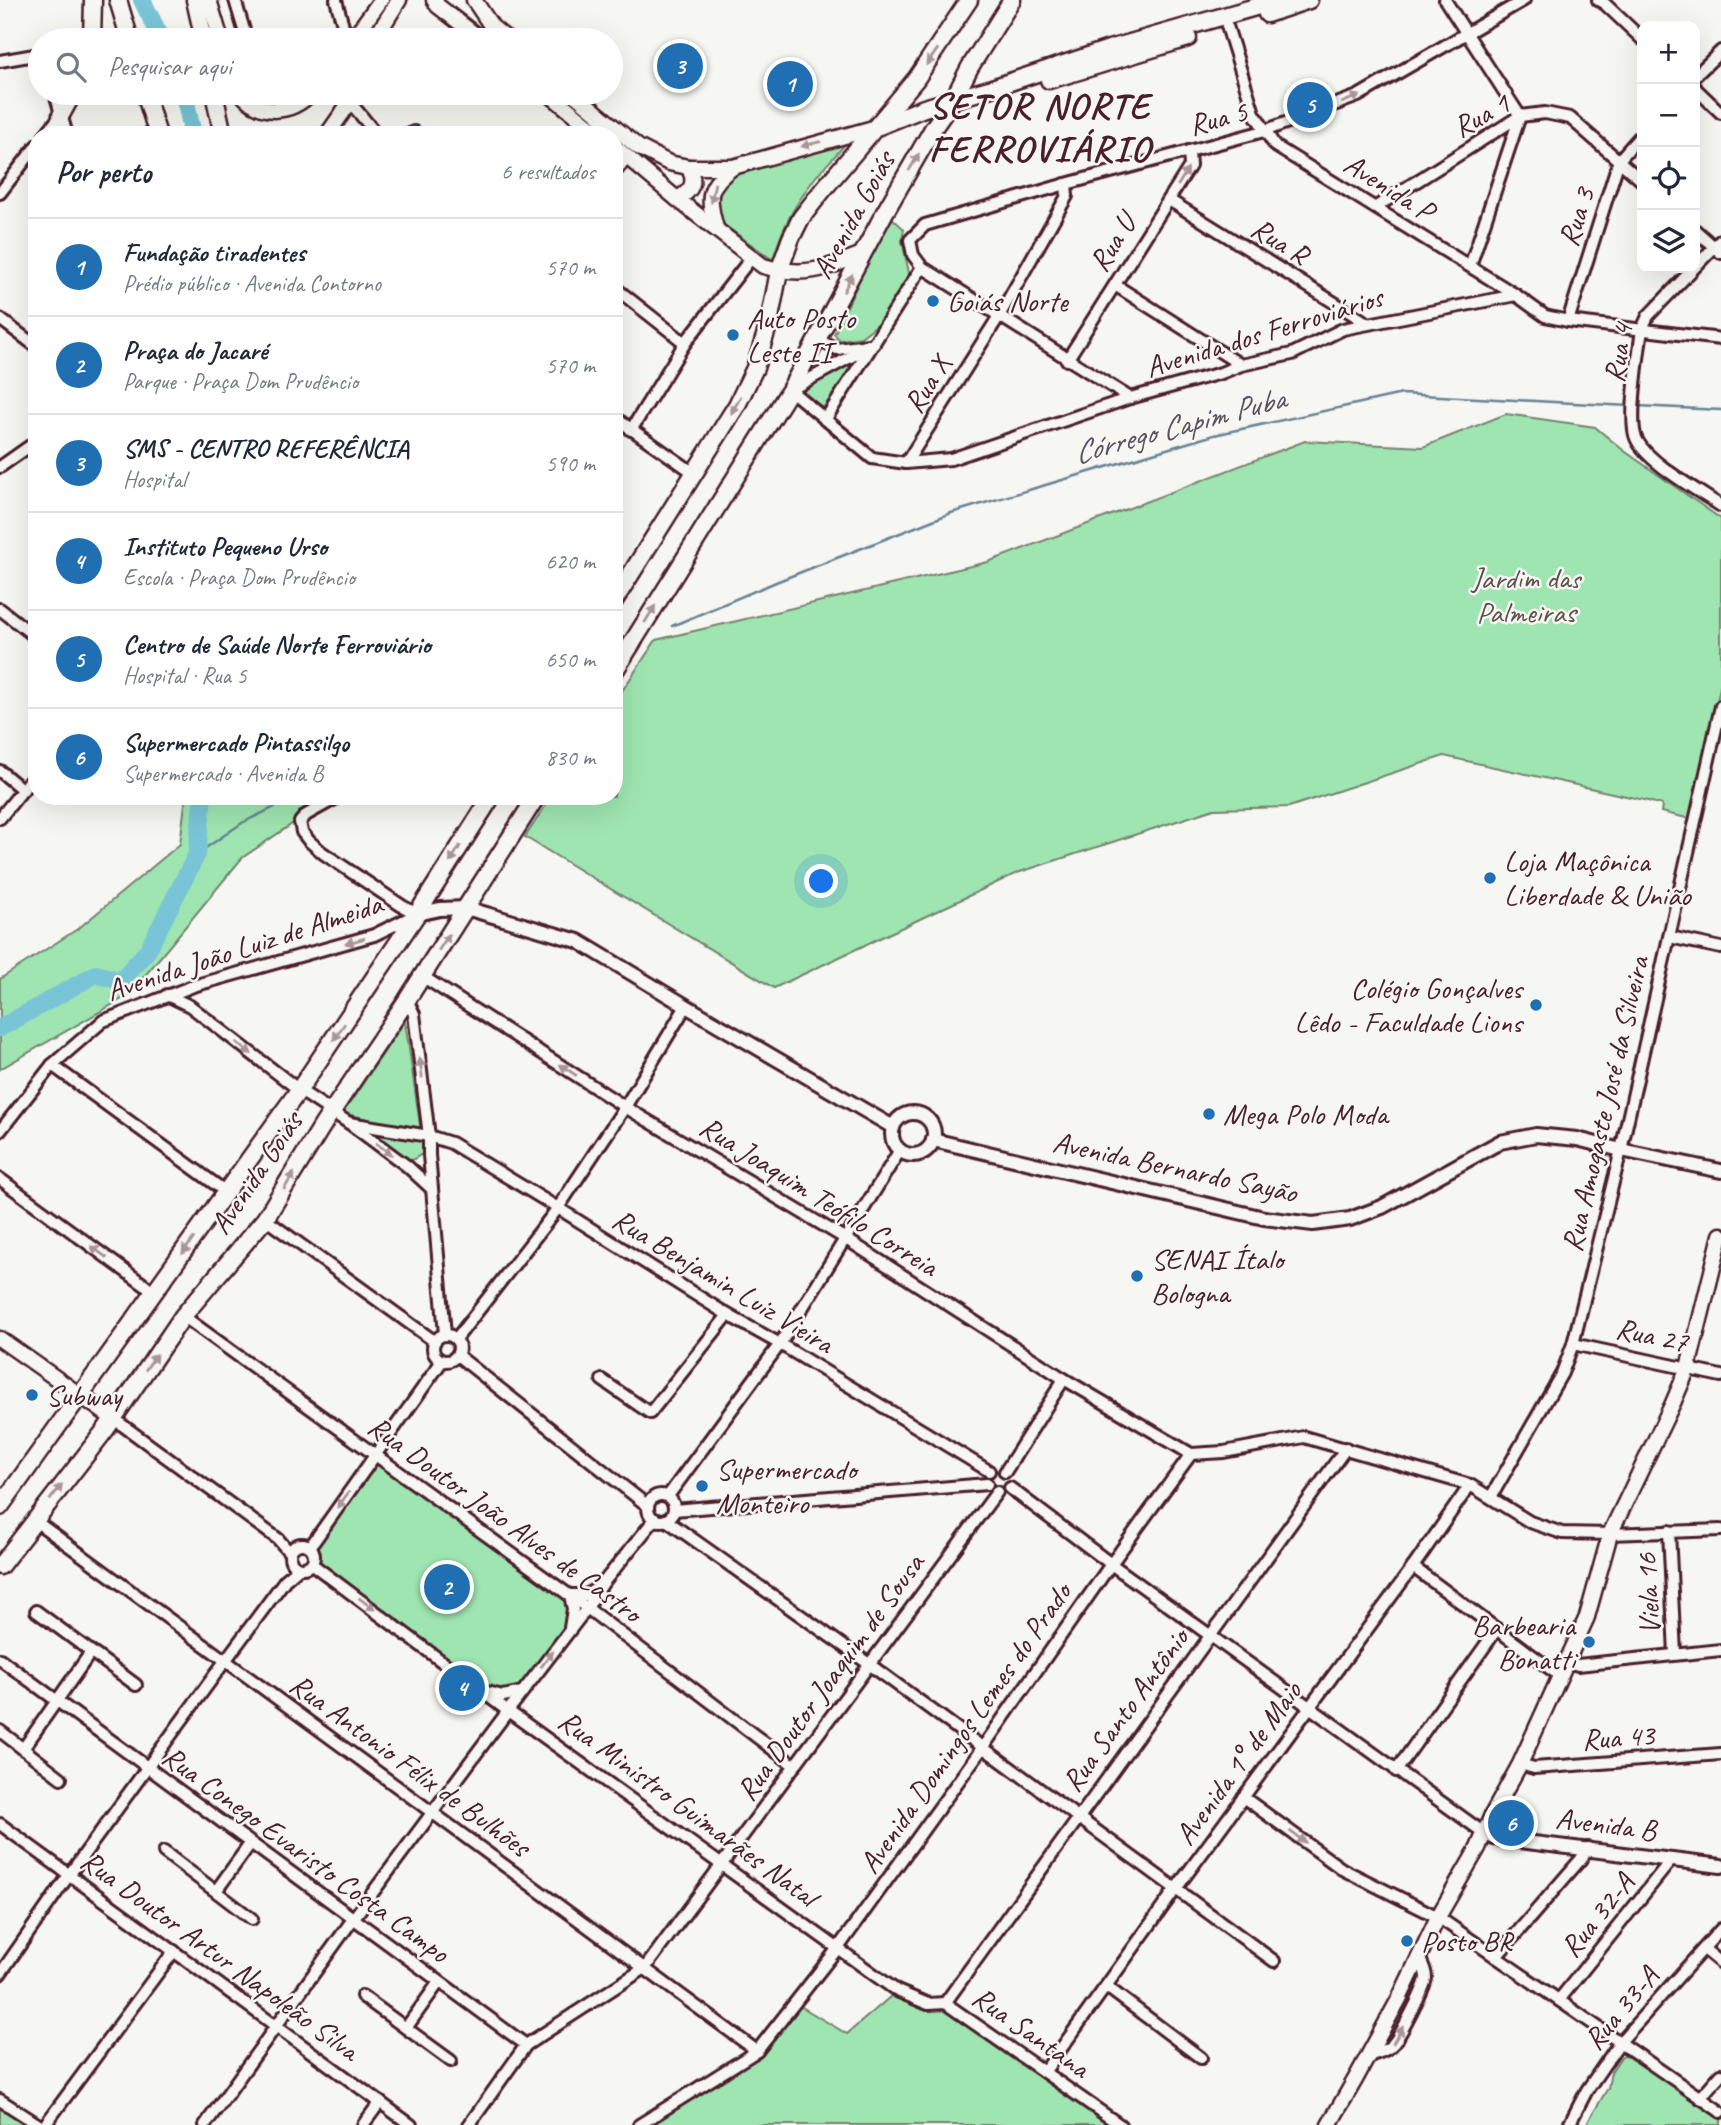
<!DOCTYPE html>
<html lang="pt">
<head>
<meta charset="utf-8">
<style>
  body { margin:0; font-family:Caveat,sans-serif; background:#f2f2f3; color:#1f2937 }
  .controls { position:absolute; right:21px; top:21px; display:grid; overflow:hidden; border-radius:14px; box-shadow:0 7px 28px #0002 }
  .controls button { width:63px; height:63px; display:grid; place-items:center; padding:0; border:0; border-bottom:2px solid #e0e1e3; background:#fff; color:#1f2937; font:35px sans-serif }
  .you { position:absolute; left:822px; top:882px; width:24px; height:24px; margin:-18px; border:5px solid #fff; border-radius:50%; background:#1a73e8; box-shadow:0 0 0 10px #1a73e833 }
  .badge { display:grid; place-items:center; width:46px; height:46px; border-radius:50%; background:#1f6fb2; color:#fff; font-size:23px; font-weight:700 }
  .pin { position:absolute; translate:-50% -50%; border:4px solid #fff; box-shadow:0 2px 7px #0006 }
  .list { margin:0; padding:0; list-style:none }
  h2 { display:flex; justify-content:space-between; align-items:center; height:91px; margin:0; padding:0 28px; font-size:30px }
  h2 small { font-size:23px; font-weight:400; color:#747a83 }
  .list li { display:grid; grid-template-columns:46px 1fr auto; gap:21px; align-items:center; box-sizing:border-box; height:98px; padding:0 28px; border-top:2px solid #e0e1e3 }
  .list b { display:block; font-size:26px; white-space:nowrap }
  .list p { margin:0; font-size:23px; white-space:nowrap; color:#747a83 }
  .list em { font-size:23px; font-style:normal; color:#747a83 }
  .icon { flex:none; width:38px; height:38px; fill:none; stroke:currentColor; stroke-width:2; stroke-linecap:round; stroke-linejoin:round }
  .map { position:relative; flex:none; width:1721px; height:2125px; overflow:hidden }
  .search { position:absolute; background:#fff; box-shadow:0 7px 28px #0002; left:28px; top:28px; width:595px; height:77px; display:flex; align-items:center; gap:18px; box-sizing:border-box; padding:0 24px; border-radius:38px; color:#747a83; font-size:26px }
  .panel { position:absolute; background:#fff; box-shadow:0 7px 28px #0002; left:28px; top:126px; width:595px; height:679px; border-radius:28px }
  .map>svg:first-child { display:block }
  .green { fill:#9fe5b1; stroke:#74826e; stroke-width:2 }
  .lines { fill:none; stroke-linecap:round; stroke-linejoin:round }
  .stream { stroke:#668392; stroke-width:2.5 }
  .river { stroke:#79c5d7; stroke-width:18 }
  .minor-casing { stroke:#4a1f2b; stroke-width:16 }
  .tertiary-casing { stroke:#4a1f2b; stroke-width:18 }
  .secondary-casing { stroke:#4a1f2b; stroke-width:19 }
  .primary-casing { stroke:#4a1f2b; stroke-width:21 }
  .minor { stroke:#f6f6f2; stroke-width:10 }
  .tertiary { stroke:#f6f6f2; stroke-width:12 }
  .secondary { stroke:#f6f6f2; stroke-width:14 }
  .primary { stroke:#f6f6f2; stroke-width:16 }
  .oneway { fill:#a99598 }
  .poi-dot { fill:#1f6fb2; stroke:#f6f6f2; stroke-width:2.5 }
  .labels { text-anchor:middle; stroke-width:5; stroke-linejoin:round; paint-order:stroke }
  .street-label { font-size:30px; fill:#4a1f2b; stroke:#f6f6f2 }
  .poi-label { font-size:30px; fill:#4a1f2b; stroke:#f6f6f2; text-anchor:start }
  .park-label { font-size:30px; fill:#5f504c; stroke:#f6f6f2 }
  .water-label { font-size:32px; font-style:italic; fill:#58515f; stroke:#f6f6f2 }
  .district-label { font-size:37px; font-weight:bold; letter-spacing:2px; fill:#4a1f2b; stroke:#f6f6f2 }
</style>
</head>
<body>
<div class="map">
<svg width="1721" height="2125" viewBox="0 0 1721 2125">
  <rect width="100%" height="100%" fill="#f6f6f2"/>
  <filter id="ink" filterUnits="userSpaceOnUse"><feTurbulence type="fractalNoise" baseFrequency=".0143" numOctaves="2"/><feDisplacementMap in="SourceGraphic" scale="14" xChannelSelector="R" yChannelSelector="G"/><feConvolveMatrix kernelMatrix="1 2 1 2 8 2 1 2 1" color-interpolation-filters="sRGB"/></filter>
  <g filter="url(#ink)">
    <g class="green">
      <path d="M850,137C840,153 826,164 815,178C794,206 782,227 773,260L720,222L714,205L722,178Z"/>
      <polygon points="890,216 904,229 902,241 910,277 879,323 861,337 840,340 834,334"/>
      <polygon points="862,354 820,412 796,392"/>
      <polygon points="1506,414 1595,427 1623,450 1721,519 1721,683 1691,819 1661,812 1662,805 1644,800 1444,756 1289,807 1214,809 1017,873 774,988 525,837 552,796 614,796 614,703 656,640 988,562 1305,441 1423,447"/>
      <polygon points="186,796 238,796 238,799 244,796 333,796 242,858 129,995 0,1069 0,979 79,928 180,844"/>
      <polygon points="405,1021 421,1132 343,1113"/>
      <polygon points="360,1128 426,1142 422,1154 409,1162"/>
      <polygon points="376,1461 577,1609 509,1704 321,1568 316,1543"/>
      <polygon points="897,1991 928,2004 945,2003 1120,2125 641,2125 757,2051 795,2003 847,2034"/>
      <polygon points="1627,2053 1635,2055 1721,2118 1721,2125 1586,2125 1608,2088 1611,2072 1621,2057"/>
      <polygon points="0,2098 39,2125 0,2125"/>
    </g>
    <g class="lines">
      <g class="stream">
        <polyline points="1637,406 1721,410"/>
        <polyline points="672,626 776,582 951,513 1214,435 1402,394 1630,406"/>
        <polyline points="197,854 242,823 297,796"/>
      </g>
      <g class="river">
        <polyline points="142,0 162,40"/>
        <polyline points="184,93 193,135"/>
        <polyline points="0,1028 96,974 120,981 148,950 197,854 203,796"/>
      </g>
      <g class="minor-casing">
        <g id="minor">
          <polyline points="235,0 247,40"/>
          <polyline points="336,0 347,40"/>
          <polyline points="1445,0 1520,116 1470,266"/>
          <polyline points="1598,0 1605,4 1642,39"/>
          <polyline points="1227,26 1254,113 1275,146 1516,295 1545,316 1568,321 1721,339"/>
          <polyline points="0,61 40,54"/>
          <polyline points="1695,76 1721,51"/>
          <polyline points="1695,88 1721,113"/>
          <polyline points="55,93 67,135"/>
          <polyline points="263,93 263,95"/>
          <polyline points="350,102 377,135"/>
          <polyline points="45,135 61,115"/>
          <polyline points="408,135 414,132 418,135"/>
          <polyline points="614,173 628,157"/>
          <polyline points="0,193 37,145"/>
          <polyline points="1169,200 1367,323"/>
          <polyline points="1376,207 1520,116 1545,113 1570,118 1642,181"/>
          <polyline points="1695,230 1721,253"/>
          <polyline points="1695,267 1721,240"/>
          <path d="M1694,268L1648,316L1642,329C1639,353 1628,419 1636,438C1646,462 1699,491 1721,506"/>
          <polyline points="1115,285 1241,365"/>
          <polyline points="614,287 685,343"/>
          <polyline points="0,319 37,347"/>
          <polyline points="1568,321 1619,160 1642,134"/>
          <polyline points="818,340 837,349 868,345"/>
          <polyline points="874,344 790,390 872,458 906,463 951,459 1130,398 1221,373 1241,365 1292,354 1343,329 1516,295"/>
          <polyline points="1067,360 1190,166 1189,151"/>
          <polyline points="1130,398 922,267 913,255 910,240 925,225 1066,184 1264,131 1358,96 1524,0"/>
          <polyline points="614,417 694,473"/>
          <polyline points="825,420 922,267"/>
          <polyline points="631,430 685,343 752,257"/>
          <polyline points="906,463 999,316 1067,196 1066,184"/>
          <polyline points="0,467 37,441"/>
          <polyline points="0,609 37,638"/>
          <polyline points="0,771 23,790"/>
          <polyline points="340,796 306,815 300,822 302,832 309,841 323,853 402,906 417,914"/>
          <polyline points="0,818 37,772"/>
          <polyline points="1670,937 1721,948"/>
          <polyline points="422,976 625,1107 846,1239 1064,1379 1191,1454"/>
          <polyline points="167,995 190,1006 299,1090 349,1123 407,1166 432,1189"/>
          <polyline points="407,1000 414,1014 429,1136 429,1155 445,1334"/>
          <polyline points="52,1065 226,1192"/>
          <polyline points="349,1123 429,1136 451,1143 558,1208 728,1315 780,1344 989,1471"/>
          <polyline points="0,1131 52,1065 103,1021 193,986 374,935 415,915"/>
          <polyline points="0,1179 154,1292"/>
          <polyline points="265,1219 434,1341"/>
          <polyline points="183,1316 587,1608 795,1766"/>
          <circle cx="446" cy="1348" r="13"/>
          <polyline points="456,1339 558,1208 625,1107 686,1006"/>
          <polyline points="1573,1344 1721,1376"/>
          <polyline points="457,1355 648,1506"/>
          <polyline points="602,1380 650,1413 728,1315"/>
          <polyline points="114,1419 278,1539 290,1553"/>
          <polyline points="1191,1454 1224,1452 1304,1437 1470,1485 1530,1522 1562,1533 1610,1534 1721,1530"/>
          <polyline points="1005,1472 1064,1379"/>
          <polyline points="1010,1488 1111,1564 1484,1833"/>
          <circle cx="661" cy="1508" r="13"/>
          <polyline points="668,1496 780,1344 900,1150"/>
          <polyline points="1491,1497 1562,1373 1573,1344 1621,1150 1721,706"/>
          <polyline points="674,1510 987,1484"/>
          <polyline points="34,1520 757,2051"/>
          <polyline points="666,1520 869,1664 1274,1961"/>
          <polyline points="1669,1531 1675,1654"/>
          <circle cx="302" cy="1556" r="12"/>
          <polyline points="310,1547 442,1361"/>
          <polyline points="312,1564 508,1711 897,1991 928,2004 945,2003 1120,2125"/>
          <polyline points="1413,1567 1560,1676"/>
          <polyline points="36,1611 136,1685"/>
          <polyline points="570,1628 573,1609 570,1595 587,1595 598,1587"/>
          <polyline points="0,1659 526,2045"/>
          <polyline points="1567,1662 1578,1665 1721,1650"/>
          <polyline points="487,1692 503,1696 522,1692"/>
          <polyline points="0,1731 61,1778"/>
          <polyline points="23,1749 91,1652"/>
          <polyline points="1520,1764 1534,1768 1721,1754"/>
          <polyline points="1396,1771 1497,1629"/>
          <polyline points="1243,1797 1342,1869 1438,1917 1721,2112"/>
          <polyline points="0,1824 411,2125"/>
          <polyline points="164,1852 252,1919"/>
          <polyline points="216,1891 250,1844"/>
          <polyline points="1704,1949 1721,1963"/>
          <polyline points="1496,1957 1581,1859 1588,1848"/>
          <polyline points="0,1974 69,1875 225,1661 285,1580 299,1568"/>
          <polyline points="1107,1987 1201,2058"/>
          <polyline points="362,1996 451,2061"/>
          <polyline points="1559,2000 1672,1859"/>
          <polyline points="945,2003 1346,1448"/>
          <polyline points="406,2028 439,1982"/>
          <path d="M1368,2056C1377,2053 1387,2051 1393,2044C1400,2036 1425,1988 1426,1978C1426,1970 1422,1964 1419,1957"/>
          <polyline points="1045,2071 1175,1890 1413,1567 1470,1485"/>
          <polyline points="1700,2098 1721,2074"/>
          <polyline points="0,2100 39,2125"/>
          <polyline points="45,2125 174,1951"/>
          <polyline points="205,2125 353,1919 508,1711 587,1608 603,1583 655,1519"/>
          <polyline points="363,2125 380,2102"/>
          <polyline points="469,2125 526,2045 645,1968 997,1492"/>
          <polyline points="639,2125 757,2051 838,1948 983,1747 1111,1564 1191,1454"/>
          <polyline points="1569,2125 1587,2090 1620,2042 1721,1929"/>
        </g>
      </g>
      <g class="tertiary-casing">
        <g id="tertiary">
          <polyline points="417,914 440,909 466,908 578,941 686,1006 893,1127"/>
          <circle cx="913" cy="1134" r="21"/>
          <polyline points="933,1140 1264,1218 1313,1224 1350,1219 1382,1207 1500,1142 1536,1135 1577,1139 1621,1150 1721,1171"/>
          <polyline points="1484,1833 1494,1838 1721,1866"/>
        </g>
      </g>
      <g class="secondary-casing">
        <g id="secondary">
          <polyline points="209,0 221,40"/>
          <polyline points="434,0 438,6 482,40"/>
          <polyline points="474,0 492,27 508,40"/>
          <polyline points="352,40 381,0"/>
          <polyline points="374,40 399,0"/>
          <path d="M241,93C261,117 291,114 311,93"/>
          <polyline points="548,93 600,135"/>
          <polyline points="573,93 638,147 669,163 688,167 733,167 877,127"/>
          <polyline points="327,135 350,102 352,93"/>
          <path d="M614,146L677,199L763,266C804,278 825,269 862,254"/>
          <path d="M677,199C692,191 697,182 688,167"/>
          <path d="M716,228C707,197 707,186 733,167"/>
          <polyline points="0,1339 114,1419"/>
          <polyline points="1329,2125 1356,2078 1399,1999 1438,1917 1478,1848 1492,1815 1520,1764 1587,1617 1610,1534 1673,1403 1688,1368 1721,1235"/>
        </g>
      </g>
      <g class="primary-casing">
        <g id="primary">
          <polyline points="118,0 130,40"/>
          <polyline points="195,0 204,40"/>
          <polyline points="1267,14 1309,0"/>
          <polyline points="92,40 93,0"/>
          <polyline points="1049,80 1188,38"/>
          <polyline points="145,93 158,135"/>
          <polyline points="214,93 223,135"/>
          <polyline points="61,115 73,93"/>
          <polyline points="879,126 924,108 989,89 1109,49 1280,0"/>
          <polyline points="614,601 737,405 755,368 769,323 779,271 791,238 801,218 822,191 916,79 969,0"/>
          <polyline points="614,672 790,390 885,212 934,127 953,100 970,67 1012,0"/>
          <polyline points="0,1507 299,1090 417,914 492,796"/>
          <polyline points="0,1566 106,1429 183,1316 265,1219 324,1123 407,1000 537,796"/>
        </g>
      </g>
      <use href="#minor" class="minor"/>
      <use href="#tertiary" class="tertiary"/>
      <use href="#secondary" class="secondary"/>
      <use href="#primary" class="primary"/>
    </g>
    <defs><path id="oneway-solid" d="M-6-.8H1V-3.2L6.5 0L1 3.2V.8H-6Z" transform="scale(1.75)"/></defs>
    <g class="oneway">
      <use href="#oneway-solid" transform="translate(932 57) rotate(125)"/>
      <use href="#oneway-solid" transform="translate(1351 99) rotate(-22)"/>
      <use href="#oneway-solid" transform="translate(811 144) rotate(165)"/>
      <use href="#oneway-solid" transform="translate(914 162) rotate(-60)"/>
      <use href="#oneway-solid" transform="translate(1183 177) rotate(-58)"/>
      <use href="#oneway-solid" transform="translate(713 193) rotate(100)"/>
      <use href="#oneway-solid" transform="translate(848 283) rotate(-63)"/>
      <use href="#oneway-solid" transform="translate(736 405) rotate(119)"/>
      <use href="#oneway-solid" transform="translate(650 614) rotate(-58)"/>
      <use href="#oneway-solid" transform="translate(455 854) rotate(122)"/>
      <use href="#oneway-solid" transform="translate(355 941) rotate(164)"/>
      <use href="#oneway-solid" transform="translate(444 942) rotate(-57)"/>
      <use href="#oneway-solid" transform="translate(339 1032) rotate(124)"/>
      <use href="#oneway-solid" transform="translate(244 1048) rotate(38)"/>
      <use href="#oneway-solid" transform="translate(421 1068) rotate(-97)"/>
      <use href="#oneway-solid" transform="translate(568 1070) rotate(-147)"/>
      <use href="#oneway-solid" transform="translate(384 1149) rotate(36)"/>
      <use href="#oneway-solid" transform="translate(289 1181) rotate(-59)"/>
      <use href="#oneway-solid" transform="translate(188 1246) rotate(126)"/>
      <use href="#oneway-solid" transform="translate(99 1252) rotate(-144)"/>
      <use href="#oneway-solid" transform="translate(151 1362) rotate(-55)"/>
      <use href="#oneway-solid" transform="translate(56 1492) rotate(-52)"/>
      <use href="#oneway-solid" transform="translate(343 1500) rotate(126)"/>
      <use href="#oneway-solid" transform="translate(367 1604) rotate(37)"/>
      <use href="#oneway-solid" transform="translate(547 1659) rotate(-53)"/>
      <use href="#oneway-solid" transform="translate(1298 1837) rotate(36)"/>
      <use href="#oneway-solid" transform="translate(1398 2035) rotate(-59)"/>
    </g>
  </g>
  <g class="poi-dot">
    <circle cx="933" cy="301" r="7"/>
    <circle cx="733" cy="335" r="7"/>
    <circle cx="1490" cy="878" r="7"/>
    <circle cx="1536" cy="1005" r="7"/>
    <circle cx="1209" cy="1114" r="7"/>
    <circle cx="1137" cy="1276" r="7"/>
    <circle cx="32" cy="1395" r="7"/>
    <circle cx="702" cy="1486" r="7"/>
    <circle cx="1589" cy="1642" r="7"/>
    <circle cx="1407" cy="1941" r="7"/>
  </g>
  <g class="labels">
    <g class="street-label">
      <text transform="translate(1481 115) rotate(-29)" y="10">Rua 1</text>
      <text transform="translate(1218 118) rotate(-15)" y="10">Rua 5</text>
      <text transform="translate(1389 187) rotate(32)" y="10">Avenida P</text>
      <text transform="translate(853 215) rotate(-61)" y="10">Avenida Goiás</text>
      <text transform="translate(1576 217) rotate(-72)" y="10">Rua 3</text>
      <text transform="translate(1280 241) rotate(32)" y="10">Rua R</text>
      <text transform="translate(1112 243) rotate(-58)" y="10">Rua U</text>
      <text transform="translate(1264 332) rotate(-17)" y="10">Avenida dos Ferroviários</text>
      <text transform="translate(1618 353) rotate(-81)" y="10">Rua 4</text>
      <text transform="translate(927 384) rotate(-58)" y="10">Rua X</text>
      <text transform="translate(244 947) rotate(-18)" y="10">Avenida João Luiz de Almeida</text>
      <text transform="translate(1605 1104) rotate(-77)" y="10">Rua Amogaste José da Silveira</text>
      <text transform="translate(1175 1167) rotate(12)" y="10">Avenida Bernardo Sayão</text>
      <text transform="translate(256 1173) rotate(-56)" y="10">Avenida Goiás</text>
      <text transform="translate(819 1196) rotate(32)" y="10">Rua Joaquim Teófilo Correia</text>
      <text transform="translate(723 1281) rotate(31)" y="10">Rua Benjamin Luiz Vieira</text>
      <text transform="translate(1652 1335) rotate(12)" y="10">Rua 27</text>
      <text transform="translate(505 1519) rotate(36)" y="10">Rua Doutor João Alves de Castro</text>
      <text transform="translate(1648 1594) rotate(-93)" y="10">Viela 16</text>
      <text transform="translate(830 1677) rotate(-54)" y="10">Rua Doutor Joaquim de Sousa</text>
      <text transform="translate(1125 1710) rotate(-54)" y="10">Rua Santo Antônio</text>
      <text transform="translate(965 1728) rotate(-55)" y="10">Avenida Domingos Lemes do Prado</text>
      <text transform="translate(1618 1737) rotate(-4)" y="10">Rua 43</text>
      <text transform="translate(1238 1763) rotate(-54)" y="10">Avenida 1° de Maio</text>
      <text transform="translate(410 1765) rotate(36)" y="10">Rua Antonio Félix de Bulhões</text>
      <text transform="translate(688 1808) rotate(36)" y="10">Rua Ministro Guimarães Natal</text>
      <text transform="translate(1606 1824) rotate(7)" y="10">Avenida B</text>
      <text transform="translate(306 1854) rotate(36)" y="10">Rua Conego Evaristo Costa Campo</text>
      <text transform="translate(1597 1915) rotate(-51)" y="10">Rua 32-A</text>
      <text transform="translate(220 1955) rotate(36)" y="10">Rua Doutor Artur Napoleão Silva</text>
      <text transform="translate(1621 2008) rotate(-50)" y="10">Rua 33-A</text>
      <text transform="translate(1031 2032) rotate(35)" y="10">Rua Santana</text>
    </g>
    <g class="poi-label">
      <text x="947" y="311">Goiás Norte</text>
      <text x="747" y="328">Auto Posto<tspan x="747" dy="34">Leste II</tspan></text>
      <text x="1504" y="871">Loja Maçônica<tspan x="1504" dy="34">Liberdade &amp; União</tspan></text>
      <text x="1522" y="998" text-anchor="end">Colégio Gonçalves<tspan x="1522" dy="34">Lêdo - Faculdade Lions</tspan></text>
      <text x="1223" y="1124">Mega Polo Moda</text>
      <text x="1151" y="1269">SENAI Ítalo<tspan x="1151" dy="34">Bologna</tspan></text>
      <text x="46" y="1405">Subway</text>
      <text x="716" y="1479">Supermercado<tspan x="716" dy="34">Monteiro</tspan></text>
      <text x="1575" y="1635" text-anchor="end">Barbearia<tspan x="1575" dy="34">Bonatti</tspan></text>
      <text x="1421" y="1951">Posto BR</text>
    </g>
    <g class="park-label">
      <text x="1526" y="588">Jardim das<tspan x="1526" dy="34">Palmeiras</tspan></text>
    </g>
    <g class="water-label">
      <text transform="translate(1179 425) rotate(-15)" y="11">Córrego Capim Puba</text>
    </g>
    <g class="district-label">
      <text x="1040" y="118">SETOR NORTE<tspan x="1040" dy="43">FERROVIÁRIO</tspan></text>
    </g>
  </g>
</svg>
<div class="controls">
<button>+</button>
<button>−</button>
<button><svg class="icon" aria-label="locate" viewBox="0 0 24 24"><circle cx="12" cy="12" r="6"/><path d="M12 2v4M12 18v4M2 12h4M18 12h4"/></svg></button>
<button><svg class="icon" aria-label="layers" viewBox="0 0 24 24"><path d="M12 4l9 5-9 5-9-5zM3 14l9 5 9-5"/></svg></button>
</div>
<div class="you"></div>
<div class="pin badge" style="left:790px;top:84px">1</div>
<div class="pin badge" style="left:447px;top:1587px">2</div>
<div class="pin badge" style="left:680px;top:66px">3</div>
<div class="pin badge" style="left:462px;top:1688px">4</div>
<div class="pin badge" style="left:1310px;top:105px">5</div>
<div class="pin badge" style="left:1511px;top:1823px">6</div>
<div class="search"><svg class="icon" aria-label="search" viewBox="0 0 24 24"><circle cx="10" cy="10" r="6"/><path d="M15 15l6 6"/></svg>Pesquisar aqui</div>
<section class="panel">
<h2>Por perto<small>6 resultados</small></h2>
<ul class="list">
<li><span class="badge">1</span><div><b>Fundação tiradentes</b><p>Prédio público · Avenida Contorno</p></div><em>570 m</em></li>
<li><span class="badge">2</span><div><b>Praça do Jacaré</b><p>Parque · Praça Dom Prudêncio</p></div><em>570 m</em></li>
<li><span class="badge">3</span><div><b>SMS - CENTRO REFERÊNCIA</b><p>Hospital</p></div><em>590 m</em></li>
<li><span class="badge">4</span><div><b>Instituto Pequeno Urso</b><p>Escola · Praça Dom Prudêncio</p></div><em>620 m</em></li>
<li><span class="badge">5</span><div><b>Centro de Saúde Norte Ferroviário</b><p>Hospital · Rua 5</p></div><em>650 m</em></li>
<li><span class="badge">6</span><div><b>Supermercado Pintassilgo</b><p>Supermercado · Avenida B</p></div><em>830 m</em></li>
</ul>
</section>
</div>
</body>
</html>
